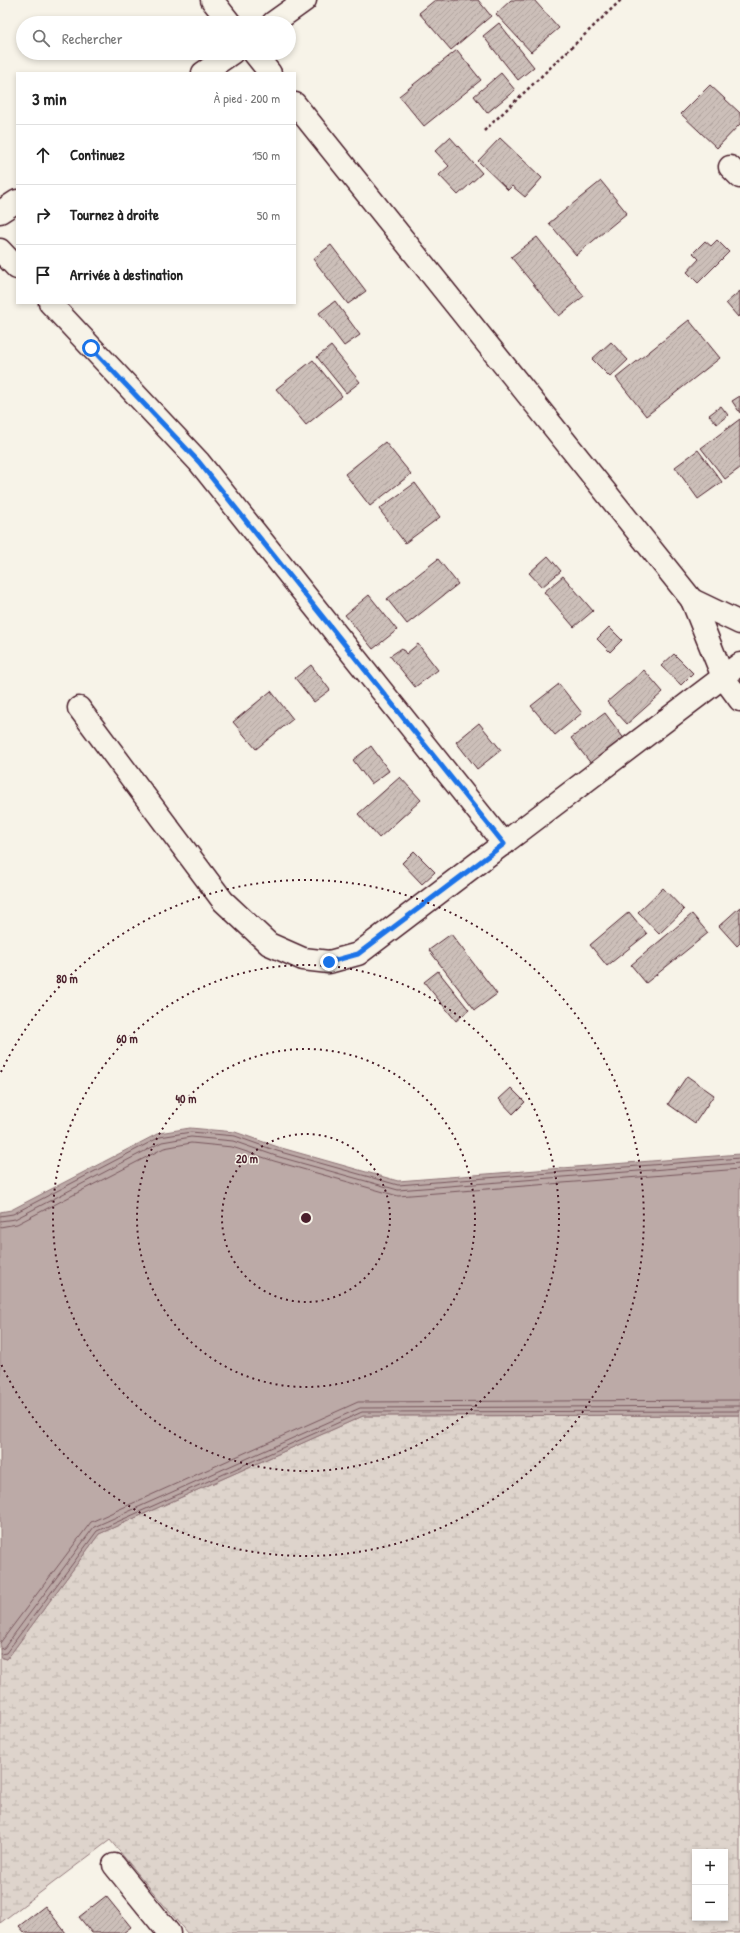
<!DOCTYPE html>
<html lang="fr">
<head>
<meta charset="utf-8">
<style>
  body { margin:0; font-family:"Patrick Hand",sans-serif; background:#f2f2f2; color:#222 }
  .controls { position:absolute; right:12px; bottom:12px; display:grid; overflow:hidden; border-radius:0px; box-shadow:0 2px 6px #0003 }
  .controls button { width:36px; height:36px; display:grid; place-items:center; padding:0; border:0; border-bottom:1px solid #e0e0e0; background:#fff; color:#222; font:20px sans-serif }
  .stop { position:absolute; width:12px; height:12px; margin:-9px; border:3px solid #1a73e8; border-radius:50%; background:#fff }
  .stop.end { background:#1a73e8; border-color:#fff; box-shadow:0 1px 4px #0008 }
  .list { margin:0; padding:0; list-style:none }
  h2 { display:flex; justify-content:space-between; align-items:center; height:52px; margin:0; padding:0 16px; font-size:17px }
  h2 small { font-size:13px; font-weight:400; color:#767676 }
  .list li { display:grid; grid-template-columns:26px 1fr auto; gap:12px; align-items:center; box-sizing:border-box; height:60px; padding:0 16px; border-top:1px solid #e0e0e0 }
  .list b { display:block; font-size:15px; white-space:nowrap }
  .list em { font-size:13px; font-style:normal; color:#767676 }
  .icon { flex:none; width:22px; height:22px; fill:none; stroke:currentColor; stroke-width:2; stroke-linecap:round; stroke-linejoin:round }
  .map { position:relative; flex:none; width:740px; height:1933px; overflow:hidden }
  .search { position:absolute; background:#fff; box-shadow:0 2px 6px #0003; left:16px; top:16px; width:280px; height:44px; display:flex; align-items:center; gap:10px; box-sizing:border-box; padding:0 14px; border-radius:22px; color:#767676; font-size:15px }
  .panel { position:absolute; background:#fff; box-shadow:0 2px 6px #0003; left:16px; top:72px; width:280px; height:232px; border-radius:0px }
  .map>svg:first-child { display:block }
  .wetland { fill:url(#wetland-marsh); stroke:#947a7c; fill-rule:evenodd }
  .water { fill:#bcaaa7; stroke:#8e7275 }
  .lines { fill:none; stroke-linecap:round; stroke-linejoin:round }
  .shore { stroke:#78575d; stroke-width:1 }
  .building { fill:url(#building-hatch); stroke:#4a1f2b }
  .street-casing { stroke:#4a1f2b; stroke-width:25 }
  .secondary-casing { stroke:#4a1f2b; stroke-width:25 }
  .path { stroke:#4a1f2b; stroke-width:2.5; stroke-dasharray:3 3; stroke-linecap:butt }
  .street { stroke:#f7f3e8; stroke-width:22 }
  .secondary { stroke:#f7f3e8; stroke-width:22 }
  .route { stroke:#1a73e8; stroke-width:5 }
  .ring { fill:none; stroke:#4a1f2b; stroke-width:2; stroke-dasharray:2 4 }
  .centre { fill:#4a1f2b; stroke:#f7f3e8; stroke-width:2 }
  .ring-label { font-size:12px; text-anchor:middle; font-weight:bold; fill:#4a1f2b; stroke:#f7f3e8; stroke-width:3; stroke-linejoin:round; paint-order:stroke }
</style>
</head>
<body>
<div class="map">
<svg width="740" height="1933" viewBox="0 0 740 1933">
  <defs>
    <pattern id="wetland-marsh" width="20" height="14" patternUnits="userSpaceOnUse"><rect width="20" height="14" fill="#ded4cc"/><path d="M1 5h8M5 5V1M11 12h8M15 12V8" fill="none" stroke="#c0b6af"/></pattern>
    <pattern id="building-hatch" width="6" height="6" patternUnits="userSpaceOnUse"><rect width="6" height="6" fill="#ccbfb9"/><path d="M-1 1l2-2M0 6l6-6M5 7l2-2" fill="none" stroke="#b1a49f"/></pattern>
  </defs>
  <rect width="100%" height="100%" fill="#f7f3e8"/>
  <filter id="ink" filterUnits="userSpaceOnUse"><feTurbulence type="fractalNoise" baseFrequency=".025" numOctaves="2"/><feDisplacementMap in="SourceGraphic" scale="8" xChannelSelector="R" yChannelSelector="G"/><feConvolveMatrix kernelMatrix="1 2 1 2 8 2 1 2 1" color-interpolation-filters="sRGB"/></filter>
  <g filter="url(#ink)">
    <path class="wetland" d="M740,1415V1933H187L110,1840L0,1923V1657L7,1659L99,1534L363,1416ZM695,1852H725V1918H695Z"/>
    <polygon class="water" points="190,1128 235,1132 278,1147 398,1181 740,1154 740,1415 363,1416 99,1534 7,1659 0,1657 0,1212 11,1210 159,1133"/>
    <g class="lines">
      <g class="shore">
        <polyline points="0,1216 13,1214 160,1137 191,1132 235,1136 277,1151 398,1185 740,1158"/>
        <polyline points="0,1221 15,1219 162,1142 191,1137 233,1141 276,1156 398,1190 740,1163"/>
        <polyline points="0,1227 17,1224 164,1148 191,1143 232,1147 274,1161 398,1196 740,1169"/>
        <polyline points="0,1643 91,1522 358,1402 740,1400"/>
        <polyline points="0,1649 4,1648 94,1527 360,1408 740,1406"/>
        <polyline points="0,1654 6,1653 97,1531 362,1412 740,1411"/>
      </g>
    </g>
    <g class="building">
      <polygon points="435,0 478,0 491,16 451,50 419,13"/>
      <polygon points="511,0 534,0 559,28 531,52 496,14"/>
      <polygon points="499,23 534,67 518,80 483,36"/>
      <polygon points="457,50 481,80 424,126 399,96"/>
      <polygon points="501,73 515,90 487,113 474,96"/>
      <polygon points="710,85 740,113 740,124 717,148 681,114"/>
      <polygon points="450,137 482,173 458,195 439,175 449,166 435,151"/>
      <polygon points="500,138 542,178 525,197 512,186 508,190 478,161"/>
      <polygon points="601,181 627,213 576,255 549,223"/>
      <polygon points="537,237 584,296 559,316 511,257"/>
      <polygon points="717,240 729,252 698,283 687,272 699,259 693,253 705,241 711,246"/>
      <polygon points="331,245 366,291 348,304 313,259"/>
      <polygon points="740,291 740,315 738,317 726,303"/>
      <polygon points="335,301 360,335 344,346 319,313"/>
      <polygon points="689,320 720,358 646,416 616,378"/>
      <polygon points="611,342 628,360 610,377 592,359"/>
      <polygon points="331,346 360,382 346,393 317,357"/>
      <polygon points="313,360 342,396 306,425 276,389"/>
      <polygon points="740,396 740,413 732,401"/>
      <polygon points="721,406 728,415 717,424 709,415"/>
      <polygon points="740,419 740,468 725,479 701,448"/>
      <polygon points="385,442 411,474 370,506 345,474"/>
      <polygon points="698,450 722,482 698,499 675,467"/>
      <polygon points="415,483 440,517 405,543 379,509"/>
      <polygon points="548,556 561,571 542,587 529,573"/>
      <polygon points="438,559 458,584 407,624 387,599"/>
      <polygon points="563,576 593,611 574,627 544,592"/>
      <polygon points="369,595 397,630 373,649 345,615"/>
      <polygon points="609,627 622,640 610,652 597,639"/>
      <polygon points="418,644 438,670 415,687 390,656 402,648 406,654"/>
      <polygon points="674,654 693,673 681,685 661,666"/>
      <polygon points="311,665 330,690 314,702 295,678"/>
      <polygon points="644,670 663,692 627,724 607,702"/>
      <polygon points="559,684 582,713 555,735 531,706"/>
      <polygon points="271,691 293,719 256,749 233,722"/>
      <polygon points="605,713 625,740 592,765 571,738"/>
      <polygon points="479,723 501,750 477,769 456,742"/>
      <polygon points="371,746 389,771 371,784 353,760"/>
      <polygon points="400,777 421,800 379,838 358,814"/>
      <polygon points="414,851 435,872 422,884 402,863"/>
      <polygon points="663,888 684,910 659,934 638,912"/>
      <polygon points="740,907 740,943 737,946 719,926"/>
      <polygon points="629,912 647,934 607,966 590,945"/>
      <polygon points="692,914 708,933 646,983 631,965"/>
      <polygon points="451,934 497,994 475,1010 429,950"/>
      <polygon points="438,971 469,1010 456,1021 424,982"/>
      <polygon points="687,1076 714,1095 695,1123 668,1104"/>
      <polygon points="511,1088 525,1102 513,1114 499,1099"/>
      <polygon points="106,1896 131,1927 123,1933 92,1933 79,1917"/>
      <polygon points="45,1906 66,1933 25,1933 19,1926"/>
    </g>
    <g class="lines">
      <g class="street-casing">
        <g id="street">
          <polyline points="273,23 305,0"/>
          <polyline points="203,73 232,53"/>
          <polyline points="730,167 740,177"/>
          <polyline points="0,212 17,201"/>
          <polyline points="0,250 17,268"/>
          <polyline points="50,303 199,462 504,844"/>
          <polyline points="692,600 723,677"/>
          <polyline points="692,600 740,623"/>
          <polyline points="79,708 223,901 269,944 303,959 329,962 358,954 740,664"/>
          <polyline points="114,1865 169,1933"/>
        </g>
      </g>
      <g class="secondary-casing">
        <g id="secondary">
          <polyline points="212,0 230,23"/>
          <polyline points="254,53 270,73"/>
          <polyline points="295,104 692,600"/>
          <polyline points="723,677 740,700"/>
        </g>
      </g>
      <polyline class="path" points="484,131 621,0"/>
      <use href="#street" class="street"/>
      <use href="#secondary" class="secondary"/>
    </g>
  </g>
  <g class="lines" filter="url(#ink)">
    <polyline class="route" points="91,348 199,462 504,844 358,954 329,962"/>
  </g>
  <g class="ring">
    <circle cx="306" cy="1218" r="84"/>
    <circle cx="306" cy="1218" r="169"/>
    <circle cx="306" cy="1218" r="253"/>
    <path d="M1 1072A338 338 0 1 1 1 1364"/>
  </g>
  <circle cx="306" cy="1218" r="6" class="centre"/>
  <g class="ring-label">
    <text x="67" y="983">80 m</text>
    <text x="127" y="1043">60 m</text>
    <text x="186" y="1103">40 m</text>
    <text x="247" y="1163">20 m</text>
  </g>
</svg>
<div class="controls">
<button>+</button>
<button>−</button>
</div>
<div class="stop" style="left:91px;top:348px"></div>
<div class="stop end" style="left:329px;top:962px"></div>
<div class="search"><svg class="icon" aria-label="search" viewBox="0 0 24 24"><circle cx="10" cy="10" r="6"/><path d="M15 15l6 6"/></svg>Rechercher</div>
<section class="panel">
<h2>3 min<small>À pied · 200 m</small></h2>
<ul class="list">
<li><svg class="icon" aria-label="ahead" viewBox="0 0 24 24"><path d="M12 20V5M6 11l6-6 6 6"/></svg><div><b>Continuez</b></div><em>150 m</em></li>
<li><svg class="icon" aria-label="right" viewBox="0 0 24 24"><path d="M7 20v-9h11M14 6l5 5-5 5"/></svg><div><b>Tournez à droite</b></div><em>50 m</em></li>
<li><svg class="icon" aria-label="arrive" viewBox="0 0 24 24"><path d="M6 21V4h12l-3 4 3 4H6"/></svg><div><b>Arrivée à destination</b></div></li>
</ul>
</section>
</div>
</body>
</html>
